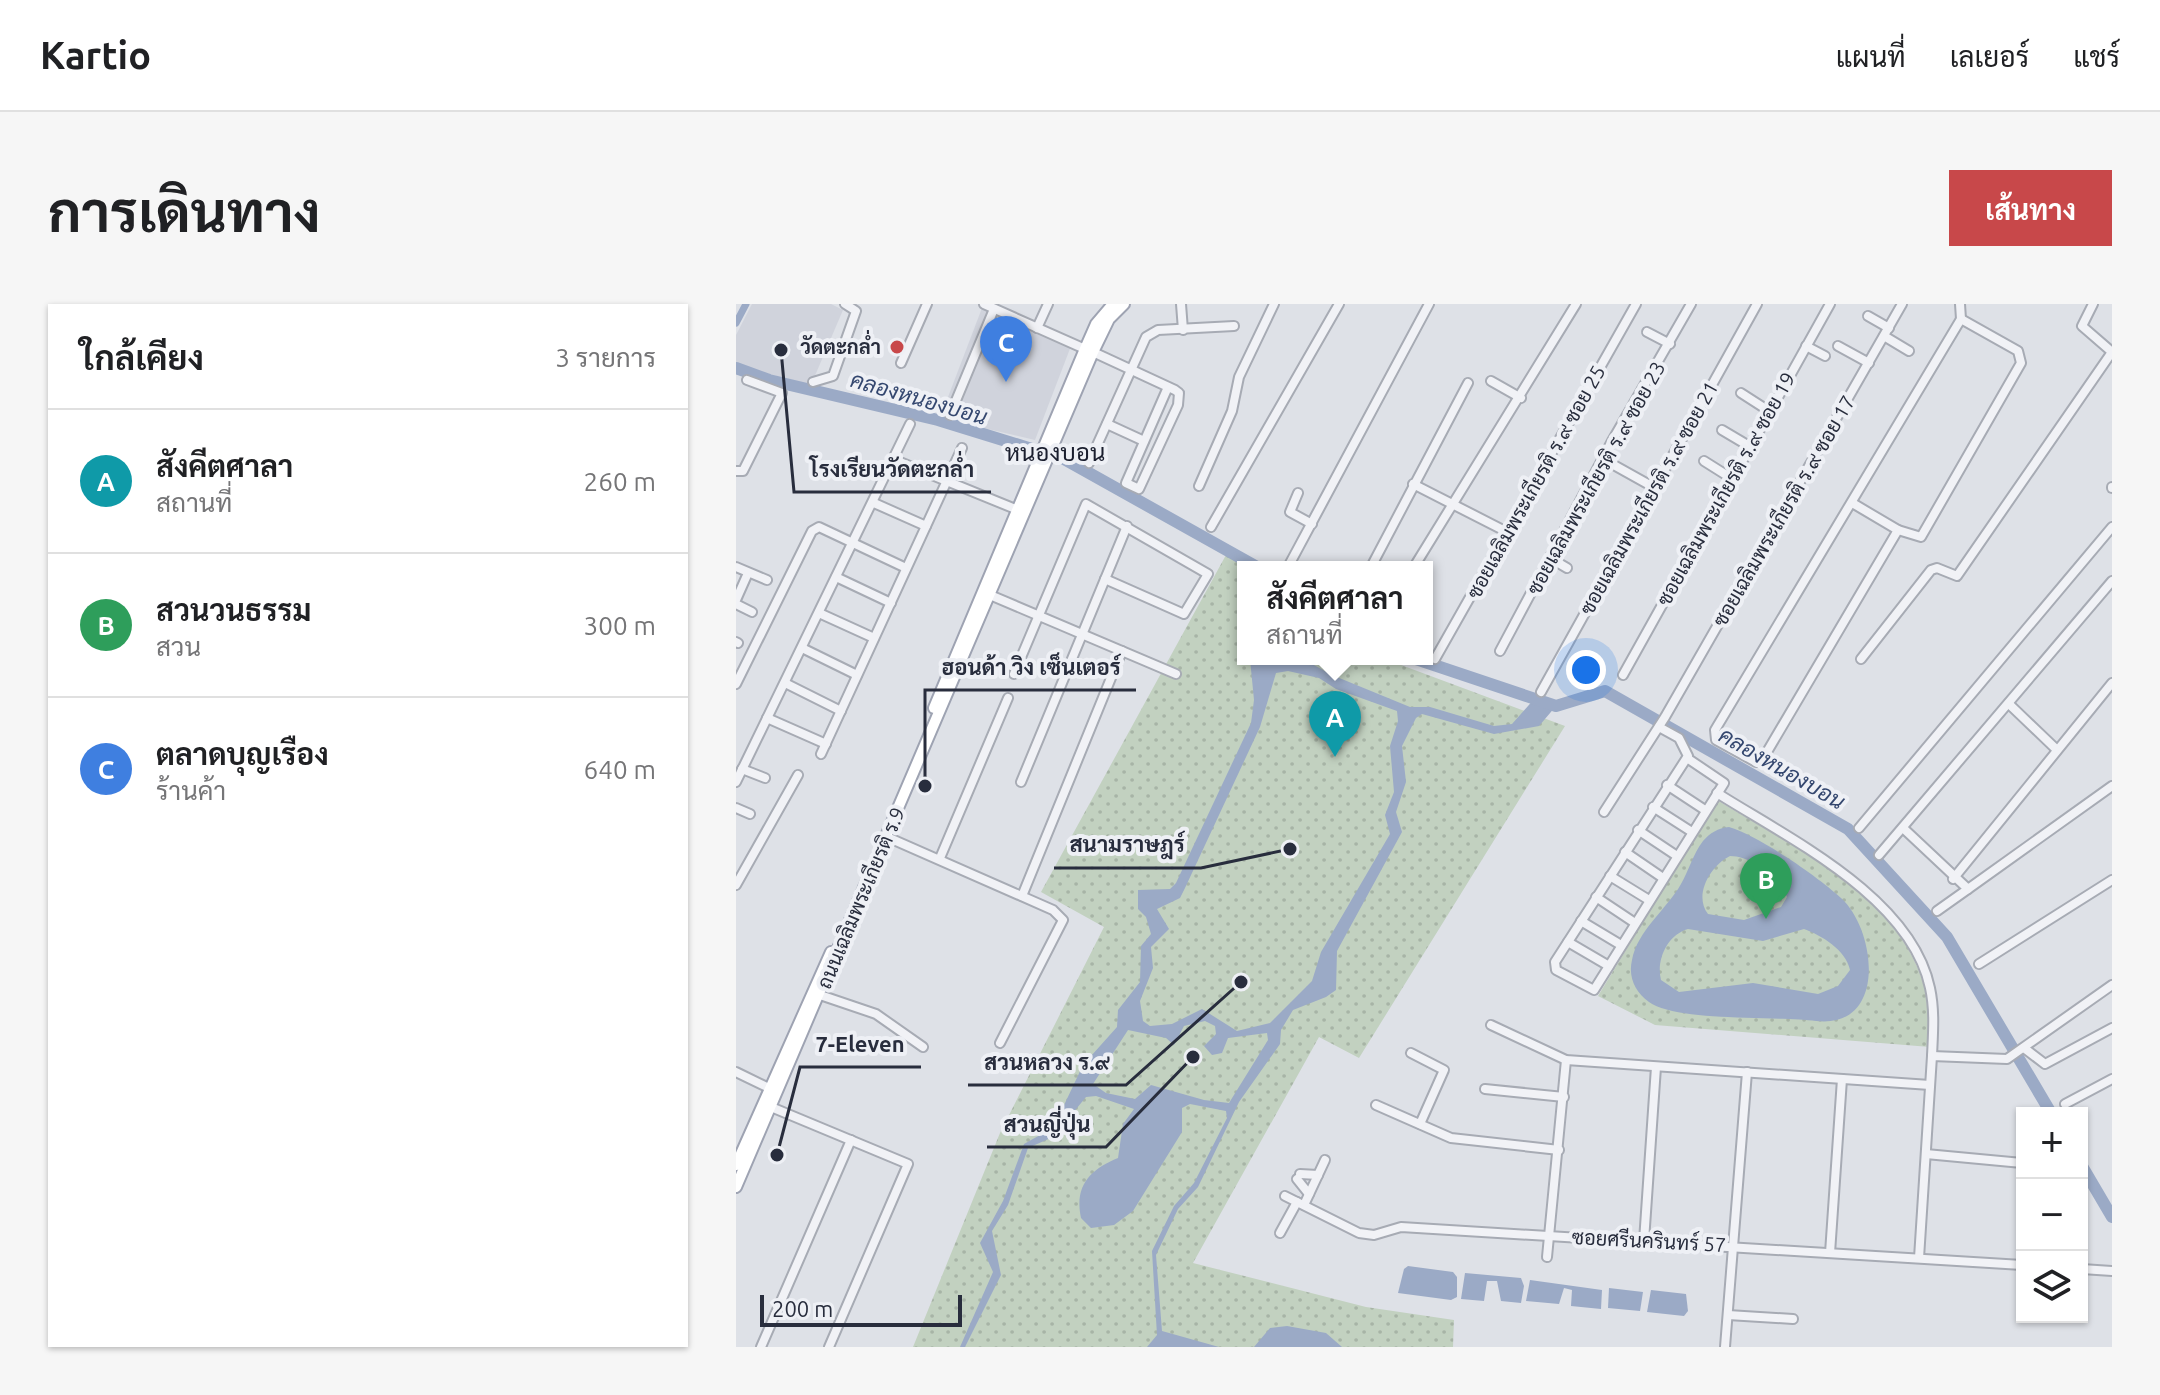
<!DOCTYPE html>
<html lang="th">
<head>
<meta charset="utf-8">
<style>
  body { margin:0; font-family:Ubuntu,Sarabun,sans-serif; background:#f6f6f6; color:#202124 }
  .controls { position:absolute; right:24px; bottom:24px; display:grid; overflow:hidden; border-radius:0px; box-shadow:0 2px 6px #0004 }
  .controls button { width:72px; height:72px; display:grid; place-items:center; padding:0; border:0; border-bottom:2px solid #e0e0e0; background:#fff; color:#202124; font:40px sans-serif }
  .scale { position:absolute; left:24px; bottom:20px; width:202px; box-sizing:border-box; padding-left:8px; border:4px solid #282d3d; border-top:0; font-size:22px; line-height:28px; white-space:nowrap; color:#282d3d; -webkit-text-stroke:6px #eef0f5; paint-order:stroke }
  .you { position:absolute; left:850px; top:366px; width:28px; height:28px; margin:-20px; border:6px solid #fff; border-radius:50%; background:#1a73e8; box-shadow:0 0 0 12px #1a73e833 }
  .badge { display:grid; place-items:center; width:52px; height:52px; border-radius:50%; background:#c8484a; color:#fff; font-size:26px; font-weight:700 }
  .pin { position:absolute; translate:-50% -66px; filter:drop-shadow(0 2px 4px #0008) }
  .pin::after { content:''; position:absolute; top:42px; width:28px; height:24px; background:inherit; clip-path:polygon(0 0,100% 0,50% 100%) }
  .popup { position:absolute; left:501px; top:257px; width:196px; height:104px; box-sizing:border-box; display:grid; place-content:center; border-radius:0px; background:#fff; filter:drop-shadow(0 2px 6px #0005); font-size:26px; white-space:nowrap; color:#757577 }
  .popup b { font-size:30px; color:#202124 }
  .popup::after { content:''; position:absolute; left:50%; top:100%; margin-left:-16px; border:16px solid transparent; border-top-color:#fff }
  .list { margin:0; padding:0; list-style:none }
  h2 { display:flex; justify-content:space-between; align-items:center; height:104px; margin:0; padding:0 32px; font-size:34px }
  h2 small { font-size:26px; font-weight:400; color:#757577 }
  .list li { display:grid; grid-template-columns:52px 1fr auto; gap:24px; align-items:center; box-sizing:border-box; height:144px; padding:0 32px; border-top:2px solid #e0e0e0 }
  .list b { display:block; font-size:30px; white-space:nowrap }
  .list p { margin:0; font-size:26px; white-space:nowrap; color:#757577 }
  .list em { font-size:26px; font-style:normal; color:#757577 }
  .icon { flex:none; width:44px; height:44px; fill:none; stroke:currentColor; stroke-width:2; stroke-linecap:round; stroke-linejoin:round }
  .map { position:relative; flex:none; width:1376px; height:1043px; overflow:hidden; border-radius:0px }
  header { display:flex; align-items:center; gap:48px; box-sizing:border-box; height:112px; padding:0 40px; background:#fff; border-bottom:2px solid #e0e0e0 }
  header strong { font-size:38px }
  nav { display:flex; gap:44px; margin-inline-start:auto; font-size:28px }
  .intro { display:flex; align-items:center; justify-content:space-between; box-sizing:border-box; height:192px; padding:0 48px }
  h1 { margin:0; font-size:56px }
  .button { padding:20px 36px; border-radius:0px; background:#c8484a; color:#fff; font-size:28px; font-weight:700 }
  main { display:flex; gap:48px; padding:0 48px }
  aside { flex:1; background:#fff; border-radius:0px; box-shadow:0 2px 6px #0004 }
  .map>svg:first-child { display:block }
  .built { fill:#d0d3dc }
  .park { fill:url(#park-dots) }
  .water { fill:#9baac6; fill-rule:evenodd }
  .lines { fill:none; stroke-linecap:round; stroke-linejoin:round }
  .canal { stroke:#9baac6; stroke-width:7 }
  .river { stroke:#9baac6; stroke-width:12 }
  .minor-casing { stroke:#a7abb4; stroke-width:12 }
  .major-casing { stroke:#9ea3b2; stroke-width:14 }
  .minor { stroke:#f1f2f6; stroke-width:8 }
  .major { stroke:#fff; stroke-width:10 }
  .poi-dot { fill:#c8484a; stroke:#eef0f5; stroke-width:3 }
  .labels { text-anchor:middle; stroke-width:8; stroke-linejoin:round; paint-order:stroke }
  .poi-label { font-size:20px; font-weight:bold; fill:#282d3d; stroke:#eef0f5; text-anchor:end }
  .street-label { font-size:20px; fill:#282d3d; stroke:#eef0f5 }
  .water-label { font-size:22px; font-style:italic; fill:#34476f; stroke:#eef0f5 }
  .quarter-label { font-size:24px; fill:#1a1e2e; stroke:#eef0f5 }
  .leader { fill:none; stroke:#282d3d; stroke-width:3 }
  .callout-dot { fill:#282d3d; stroke:#eef0f5; stroke-width:3 }
  .callout-label { font-size:22px; text-anchor:middle; font-weight:bold; fill:#282d3d; stroke:#eef0f5; stroke-width:8; stroke-linejoin:round; paint-order:stroke }
</style>
</head>
<body>
<header>
<strong>Kartio</strong>
<nav><a>แผนที่</a><a>เลเยอร์</a><a>แชร์</a></nav>
</header>
<div class="intro"><h1>การเดินทาง</h1><a class="button">เส้นทาง</a></div>
<main>
<aside>
<h2>ใกล้เคียง<small>3 รายการ</small></h2>
<ul class="list">
<li><span class="badge" style="background:#0f9aa8">A</span><div><b>สังคีตศาลา</b><p>สถานที่</p></div><em>260 m</em></li>
<li><span class="badge" style="background:#2e9e5b">B</span><div><b>สวนวนธรรม</b><p>สวน</p></div><em>300 m</em></li>
<li><span class="badge" style="background:#3f7fe0">C</span><div><b>ตลาดบุญเรือง</b><p>ร้านค้า</p></div><em>640 m</em></li>
</ul>
</aside>
<div class="map">
<svg width="1376" height="1043" viewBox="0 0 1376 1043">
  <defs>
    <pattern id="park-dots" width="8" height="8" patternUnits="userSpaceOnUse" patternTransform="scale(2)"><rect width="8" height="8" fill="#c2d1c0"/><path d="M2 2h.1M6 6h.1" fill="none" stroke="#a7b4a6" stroke-width="1.8" stroke-linecap="round"/></pattern>
  </defs>
  <rect width="100%" height="100%" fill="#dee1e7"/>
  <g class="built">
    <polygon points="16,0 95,0 107,6 75,81 0,61 0,31"/>
    <polygon points="246,4 335,42 299,136 204,114"/>
  </g>
  <g class="park">
    <polygon points="490,251 509,263 507,355 649,355 829,422 623,754 583,733 457,959 630,1003 718,1016 717,1043 177,1043 264,829 368,623 305,588"/>
    <path d="M981,496C1077,555 1204,610 1194,743L919,721L862,692Z"/>
  </g>
  <g class="water">
    <path d="M514,355H567L596,371L674,403H694L758,422L776,420L800,393L820,402L803,422L758,430L686,410L680,414L666,442L670,478L660,508L666,528L601,647L600,686L590,693L557,706L545,726L544,740L503,798L462,883L442,905L420,951L426,1027L483,1043H411L421,1031L416,947L438,902L458,879L491,814L490,807L454,800L446,804V828L397,907L378,921L355,924L345,914C338,881 355,865 382,854L387,820L398,805L360,792L350,793L317,833L292,844L272,901L256,927L265,971L229,1043H224L257,968L244,939L267,897L288,840L313,826L321,816L347,761L381,723L382,706L404,678L405,642L415,630L410,613L402,605V586L434,585L440,579L515,419L518,396ZM552,367L583,374L600,385L661,407L662,417L654,442L658,488L649,511L654,530L585,648L576,677L534,719L501,727L466,705L436,720L414,722L407,717L404,697L417,664L415,643L433,625L421,605L444,594L449,584L524,423L540,369ZM469,717L479,722L480,730L468,742L476,751L486,749L492,734L531,729L532,736L493,799L468,796L415,781L399,795L370,789L357,780L392,726L430,734L438,741L448,722Z"/>
    <path d="M993,523C1023,532 1081,572 1105,594C1141,627 1151,725 1080,717C1042,712 941,718 913,698C899,688 892,673 896,656C901,627 931,605 945,580C953,566 957,550 967,537C974,529 982,524 993,523ZM994,552C1015,552 1044,573 1051,593L1045,603L1008,616L972,610C957,591 975,561 994,552ZM952,625L1027,637L1068,625C1085,631 1110,646 1114,666L1102,682L1082,690L1017,679L943,688L925,676C920,656 931,631 952,625Z"/>
    <polygon points="672,962 717,968 721,973 721,993 715,996 662,989 668,965"/>
    <polygon points="729,969 785,974 788,982 785,999 765,997 761,977 751,977 748,997 725,995"/>
    <polygon points="794,976 866,986 865,1005 835,1002 836,986 828,984 823,1000 790,997"/>
    <polygon points="873,984 907,988 904,1007 872,1004"/>
    <polygon points="915,986 950,990 952,1007 948,1012 911,1008"/>
    <polygon points="551,1022 590,1029 606,1043 518,1043 534,1024"/>
  </g>
  <g class="lines">
    <polyline class="canal" points="0,19 10,0"/>
    <g class="river">
      <polyline points="0,64 33,76 202,116 328,155 521,263"/>
      <polyline points="680,355 820,402 869,387 1112,525 1211,633 1315,809"/>
      <polyline points="1346,862 1376,913"/>
    </g>
    <g class="minor-casing">
      <g id="minor">
        <polyline points="248,0 349,45"/>
        <polyline points="445,0 447,26"/>
        <polyline points="1224,0 1225,15"/>
        <polyline points="1357,0 1346,22 1376,48"/>
        <polyline points="1132,12 1153,24"/>
        <polygon points="1225,15 1282,47 1285,59 1185,233 1162,226 1028,453 1020,458 980,436 979,426"/>
        <polyline points="301,24 312,0"/>
        <polyline points="911,28 934,40"/>
        <polyline points="1148,32 1173,47"/>
        <polyline points="1070,42 1089,52"/>
        <polyline points="1102,42 1133,59"/>
        <polyline points="357,48 439,86 443,89 442,101 403,185 390,179 432,83"/>
        <polyline points="165,59 191,0"/>
        <polyline points="755,77 785,94"/>
        <polyline points="77,78 97,72 120,7 109,0"/>
        <polyline points="1005,89 1033,107"/>
        <polyline points="214,111 258,5"/>
        <polyline points="371,120 408,137"/>
        <polyline points="986,126 1013,142"/>
        <polyline points="867,155 919,184"/>
        <polyline points="159,156 282,206"/>
        <polyline points="968,157 995,174"/>
        <polyline points="353,159 410,33 422,26 498,22"/>
        <polyline points="0,167 7,167 46,89 11,76"/>
        <polyline points="677,180 773,229"/>
        <polyline points="463,182 496,107 503,73 538,0"/>
        <polyline points="1376,183 1376,184"/>
        <polyline points="562,189 554,208 576,220"/>
        <polyline points="138,199 190,222"/>
        <polyline points="1118,200 1162,226"/>
        <polyline points="475,223 603,0"/>
        <polyline points="814,254 831,264"/>
        <polyline points="0,263 31,276"/>
        <polyline points="552,263 693,0"/>
        <polyline points="635,263 732,79"/>
        <polyline points="678,263 840,0"/>
        <polyline points="100,273 155,299"/>
        <polyline points="254,291 440,370"/>
        <polyline points="0,296 12,269"/>
        <polyline points="0,300 16,308"/>
        <polyline points="83,309 138,334"/>
        <polyline points="0,338 2,339"/>
        <polyline points="66,344 121,371"/>
        <polyline points="764,347 876,137 955,0"/>
        <polyline points="699,355 900,0"/>
        <polyline points="1125,355 1195,266 1201,264 1221,272 1376,48"/>
        <polyline points="278,370 350,200 472,270 448,310 369,275"/>
        <polyline points="887,371 1094,0"/>
        <polyline points="49,379 105,407"/>
        <polyline points="0,380 76,227 83,223 170,264"/>
        <polyline points="805,388 1021,0"/>
        <polyline points="1273,400 1320,445"/>
        <polyline points="31,414 90,440"/>
        <polyline points="923,423 943,434 952,452 819,658 820,666 858,686 988,479 951,454"/>
        <polyline points="85,450 226,144"/>
        <polyline points="6,465 29,474"/>
        <polyline points="0,478 174,120"/>
        <polyline points="285,478 391,222"/>
        <polyline points="931,481 969,506"/>
        <path d="M981,489C1052,534 1175,593 1194,684C1199,707 1197,729 1196,752"/>
        <polyline points="917,503 956,528"/>
        <polyline points="0,504 14,510"/>
        <polyline points="868,508 929,413 1166,0"/>
        <polyline points="1123,524 1376,223"/>
        <polyline points="1167,524 1232,585 1376,482"/>
        <polyline points="902,526 941,552"/>
        <polyline points="151,533 317,606 327,616 264,739"/>
        <polyline points="889,548 927,574"/>
        <polyline points="1143,551 1376,277"/>
        <polyline points="204,554 272,394"/>
        <polyline points="874,572 913,596"/>
        <polyline points="1217,575 1376,379"/>
        <polyline points="0,581 62,471"/>
        <polyline points="286,592 386,347"/>
        <polyline points="860,593 899,619"/>
        <polyline points="1201,607 1232,585"/>
        <polyline points="845,617 885,641"/>
        <polyline points="832,638 873,662"/>
        <polyline points="1243,660 1376,576"/>
        <polyline points="84,691 140,710 187,743"/>
        <polyline points="755,721 830,756 1194,781"/>
        <polyline points="1288,744 1309,760 1376,724"/>
        <polyline points="675,749 708,766 684,820"/>
        <polyline points="0,768 33,784"/>
        <polyline points="749,785 828,793"/>
        <polyline points="1329,800 1376,775"/>
        <polyline points="640,801 715,834 823,846"/>
        <polyline points="35,803 172,860 93,1043"/>
        <polyline points="1190,850 1286,859"/>
        <polyline points="564,870 582,871"/>
        <polyline points="561,875 573,890"/>
        <polyline points="549,892 623,929 638,931 665,923 1286,961"/>
        <polyline points="568,901 589,856"/>
        <polyline points="544,929 561,898"/>
        <polyline points="908,937 920,763"/>
        <polyline points="1094,949 1106,775"/>
        <polyline points="811,953 830,756"/>
        <polyline points="1183,954 1196,752 1271,755 1376,681"/>
        <polyline points="1346,965 1376,967"/>
        <polyline points="992,1011 1057,1015"/>
        <polyline points="25,1043 115,836"/>
        <polyline points="989,1043 1011,768"/>
      </g>
    </g>
    <g class="major-casing">
      <g id="major">
        <polyline points="198,404 349,45 360,20 377,0"/>
        <polyline points="0,861 95,648"/>
        <polyline points="0,883 357,48 373,15 388,0"/>
      </g>
    </g>
    <use href="#minor" class="minor"/>
    <use href="#major" class="major"/>
  </g>
  <circle class="poi-dot" cx="161" cy="43" r="8"/>
  <g class="labels">
    <g class="poi-label">
      <text x="145" y="50">วัดตะกล่ำ</text>
    </g>
    <g class="street-label">
      <text transform="translate(860 174) rotate(-61)" y="7">ซอยเฉลิมพระเกียรติ ร.๙ ซอย 23</text>
      <text transform="translate(800 178) rotate(-61)" y="7">ซอยเฉลิมพระเกียรติ ร.๙ ซอย 25</text>
      <text transform="translate(990 185) rotate(-61)" y="7">ซอยเฉลิมพระเกียรติ ร.๙ ซอย 19</text>
      <text transform="translate(913 194) rotate(-61)" y="7">ซอยเฉลิมพระเกียรติ ร.๙ ซอย 21</text>
      <text transform="translate(1048 207) rotate(-60)" y="7">ซอยเฉลิมพระเกียรติ ร.๙ ซอย 17</text>
      <text transform="translate(125 594) rotate(-67)" y="7">ถนนเฉลิมพระเกียรติ ร.9</text>
      <text transform="translate(913 937) rotate(3)" y="7">ซอยศรีนครินทร์ 57</text>
    </g>
    <g class="water-label">
      <text transform="translate(183 94) rotate(16)" y="8">คลองหนองบอน</text>
      <text transform="translate(1046 464) rotate(30)" y="8">คลองหนองบอน</text>
    </g>
    <g class="quarter-label">
      <text x="319" y="157">หนองบอน</text>
    </g>
  </g>
  <path class="leader" d="M45 46L58 188H255M189 482L189 386H400M554 545L465 564H318M41 851L64 763H185M505 678L390 781H232M457 753L370 843H251"/>
  <g class="callout-dot">
    <circle cx="45" cy="46" r="8"/>
    <circle cx="189" cy="482" r="8"/>
    <circle cx="554" cy="545" r="8"/>
    <circle cx="41" cy="851" r="8"/>
    <circle cx="505" cy="678" r="8"/>
    <circle cx="457" cy="753" r="8"/>
  </g>
  <g class="callout-label">
    <text x="156" y="173">โรงเรียนวัดตะกล่ำ</text>
    <text x="295" y="371">ฮอนด้า วิง เซ็นเตอร์</text>
    <text x="391" y="548">สนามราษฎร์</text>
    <text x="124" y="748">7-Eleven</text>
    <text x="311" y="766">สวนหลวง ร.๙</text>
    <text x="311" y="828">สวนญี่ปุ่น</text>
  </g>
</svg>
<div class="controls">
<button>+</button>
<button>−</button>
<button><svg class="icon" aria-label="layers" viewBox="0 0 24 24"><path d="M12 4l9 5-9 5-9-5zM3 14l9 5 9-5"/></svg></button>
</div>
<div class="scale">200 m</div>
<div class="you"></div>
<div class="pin badge" style="left:599px;top:453px;background:#0f9aa8">A</div>
<div class="popup"><b>สังคีตศาลา</b>สถานที่</div>
<div class="pin badge" style="left:1030px;top:615px;background:#2e9e5b">B</div>
<div class="pin badge" style="left:270px;top:78px;background:#3f7fe0">C</div>
</div>
</main>
</body>
</html>
